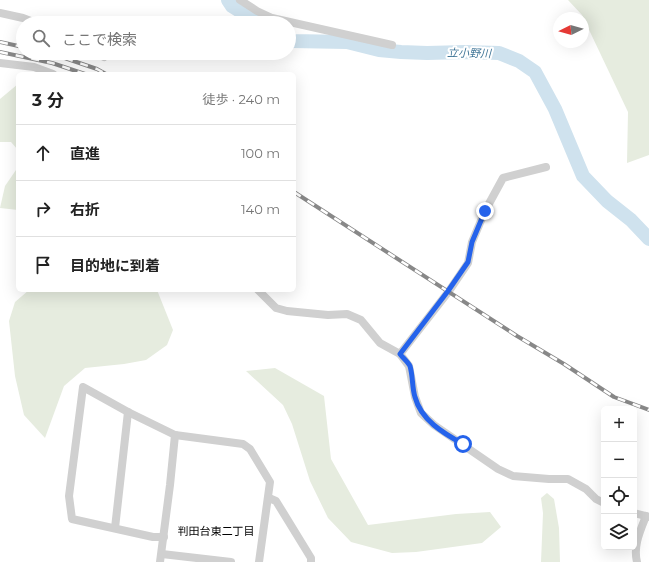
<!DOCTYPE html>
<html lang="ja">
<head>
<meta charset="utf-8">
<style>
  body { margin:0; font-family:Montserrat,"Noto Sans JP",sans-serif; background:#f6f6f6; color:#222 }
  .controls { position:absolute; right:12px; bottom:12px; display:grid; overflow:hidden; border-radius:6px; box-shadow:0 4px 16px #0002 }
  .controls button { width:36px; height:36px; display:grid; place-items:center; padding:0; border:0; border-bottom:1px solid #e0e0e0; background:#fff; color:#222; font:20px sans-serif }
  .compass { position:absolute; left:553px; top:12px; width:36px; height:36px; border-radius:50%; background:#fff; box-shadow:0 4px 16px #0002; rotate:265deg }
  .stop { position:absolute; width:12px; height:12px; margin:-9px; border:3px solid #2563eb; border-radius:50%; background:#fff }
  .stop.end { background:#2563eb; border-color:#fff; box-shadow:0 1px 4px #0008 }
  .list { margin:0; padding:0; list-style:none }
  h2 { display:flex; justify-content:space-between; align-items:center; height:52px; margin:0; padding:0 16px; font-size:17px }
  h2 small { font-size:13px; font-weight:400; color:#767676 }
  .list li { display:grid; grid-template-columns:26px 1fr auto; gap:12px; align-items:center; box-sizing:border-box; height:56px; padding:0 16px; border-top:1px solid #e0e0e0 }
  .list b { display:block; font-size:15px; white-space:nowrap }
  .list em { font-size:13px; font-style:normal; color:#767676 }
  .icon { flex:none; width:22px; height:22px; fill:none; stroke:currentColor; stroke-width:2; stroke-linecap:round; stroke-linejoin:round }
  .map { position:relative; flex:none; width:649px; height:562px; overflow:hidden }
  .search { position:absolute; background:#fff; box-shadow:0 4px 16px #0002; left:16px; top:16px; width:280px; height:44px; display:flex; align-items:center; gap:10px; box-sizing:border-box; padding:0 14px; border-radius:22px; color:#767676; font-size:15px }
  .panel { position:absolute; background:#fff; box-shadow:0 4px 16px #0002; left:16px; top:72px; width:280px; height:220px; border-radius:6px }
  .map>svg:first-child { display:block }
  .green { fill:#e6ecdf }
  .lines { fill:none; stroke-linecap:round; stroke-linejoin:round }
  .river { stroke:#cfe2ee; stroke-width:14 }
  .minor { stroke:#d0d0d0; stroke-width:8 }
  .rail-casing { stroke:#888; stroke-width:4 }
  .rail { stroke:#fff; stroke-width:2.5; stroke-dasharray:8; stroke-linecap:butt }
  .route { stroke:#2563eb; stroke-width:5 }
  .labels { text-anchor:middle; stroke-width:4; stroke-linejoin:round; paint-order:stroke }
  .water-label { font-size:11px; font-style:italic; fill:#3f7597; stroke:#fff }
  .neighbourhood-label { font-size:11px; fill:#000; stroke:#fff }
</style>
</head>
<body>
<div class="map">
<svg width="649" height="562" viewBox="0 0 649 562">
  <rect width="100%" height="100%" fill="#fff"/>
  <g class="green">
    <polygon points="568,0 649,0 649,155 627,163 628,112 582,15"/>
    <polygon points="18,84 18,150 11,142 0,142 0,99"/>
    <polygon points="18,152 18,210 0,208 5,186 16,170"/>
    <polygon points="29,290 157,290 173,330 167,345 146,360 124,364 85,368 64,386 45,438 24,415 15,376 9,321 15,302"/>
    <polygon points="275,368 324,396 331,459 368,525 456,514 490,512 501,527 482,543 416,552 392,553 351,542 328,518 310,481 292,424 283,405 246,371"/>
    <polygon points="547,493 554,499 559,528 560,562 541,562 543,513 541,498"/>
  </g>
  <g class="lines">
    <g class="river">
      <polyline points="228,0 232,6 259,23"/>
      <polyline points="289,39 292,41 347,42 379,50 401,52 427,53 465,52 499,53 519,61 535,72 555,109 583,176 607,201 631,220 649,239"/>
    </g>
    <g class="minor">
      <polyline points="240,0 257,11 272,18 392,45"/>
      <polyline points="0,13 23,18 36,23"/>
      <polyline points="97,53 104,57"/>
      <polyline points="0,63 34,67 53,74"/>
      <polyline points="258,290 276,308 287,311 328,315 347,314 361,320 380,343 400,354 409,366 415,397 421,413 434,425 498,469 513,476 549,479 568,479 586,489 596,499 604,503"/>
      <polyline points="400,354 449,291 468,263 472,242 485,211 503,178 546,167"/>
      <polyline points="269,498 276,501 311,558 311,562"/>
      <polyline points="634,513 649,517"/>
      <polyline points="115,528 128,412"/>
      <polyline points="164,537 153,537 72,519 69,496 83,387 128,412 175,435 243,444 250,449 270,482 259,562"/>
      <polyline points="162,554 231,562"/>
      <polyline points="160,562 170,485 175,435"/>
      <path d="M637,562C633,546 640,531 646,516"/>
    </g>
    <g class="rail-casing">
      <g id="rail">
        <polyline points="0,42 23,47"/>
        <polyline points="0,52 52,63 85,74"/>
        <polyline points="50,53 97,69 106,74"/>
        <polyline points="294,192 517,336 564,364 614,397 649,410"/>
      </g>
    </g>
    <use href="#rail" class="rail"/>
  </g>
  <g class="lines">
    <path class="route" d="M463,444C443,433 421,420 415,397C412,388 413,376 410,366C408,362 403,358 400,354L448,291L468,262L472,242L485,211"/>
  </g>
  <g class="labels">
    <g class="water-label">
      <text transform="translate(469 53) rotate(1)" y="4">立小野川</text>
    </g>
    <g class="neighbourhood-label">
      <text x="216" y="535">判田台東二丁目</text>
    </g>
  </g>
</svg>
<div class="controls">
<button>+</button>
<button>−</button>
<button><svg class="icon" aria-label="locate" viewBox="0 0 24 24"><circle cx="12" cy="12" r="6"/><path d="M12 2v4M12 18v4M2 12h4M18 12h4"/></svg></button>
<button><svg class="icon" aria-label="layers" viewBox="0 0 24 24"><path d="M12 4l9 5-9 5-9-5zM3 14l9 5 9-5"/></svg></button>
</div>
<svg class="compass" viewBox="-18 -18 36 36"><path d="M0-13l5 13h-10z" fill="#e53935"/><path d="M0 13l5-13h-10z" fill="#767676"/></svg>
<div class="stop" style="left:463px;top:444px"></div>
<div class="stop end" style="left:485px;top:211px"></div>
<div class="search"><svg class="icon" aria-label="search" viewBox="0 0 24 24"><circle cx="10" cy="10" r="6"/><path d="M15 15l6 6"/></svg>ここで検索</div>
<section class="panel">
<h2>3 分<small>徒歩 · 240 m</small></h2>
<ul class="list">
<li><svg class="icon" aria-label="ahead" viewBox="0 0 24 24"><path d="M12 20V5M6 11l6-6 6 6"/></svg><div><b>直進</b></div><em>100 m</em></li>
<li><svg class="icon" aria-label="right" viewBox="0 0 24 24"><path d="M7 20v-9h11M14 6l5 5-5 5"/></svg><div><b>右折</b></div><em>140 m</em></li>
<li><svg class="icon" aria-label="arrive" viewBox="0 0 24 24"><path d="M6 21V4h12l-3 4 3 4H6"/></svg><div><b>目的地に到着</b></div></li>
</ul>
</section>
</div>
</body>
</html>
